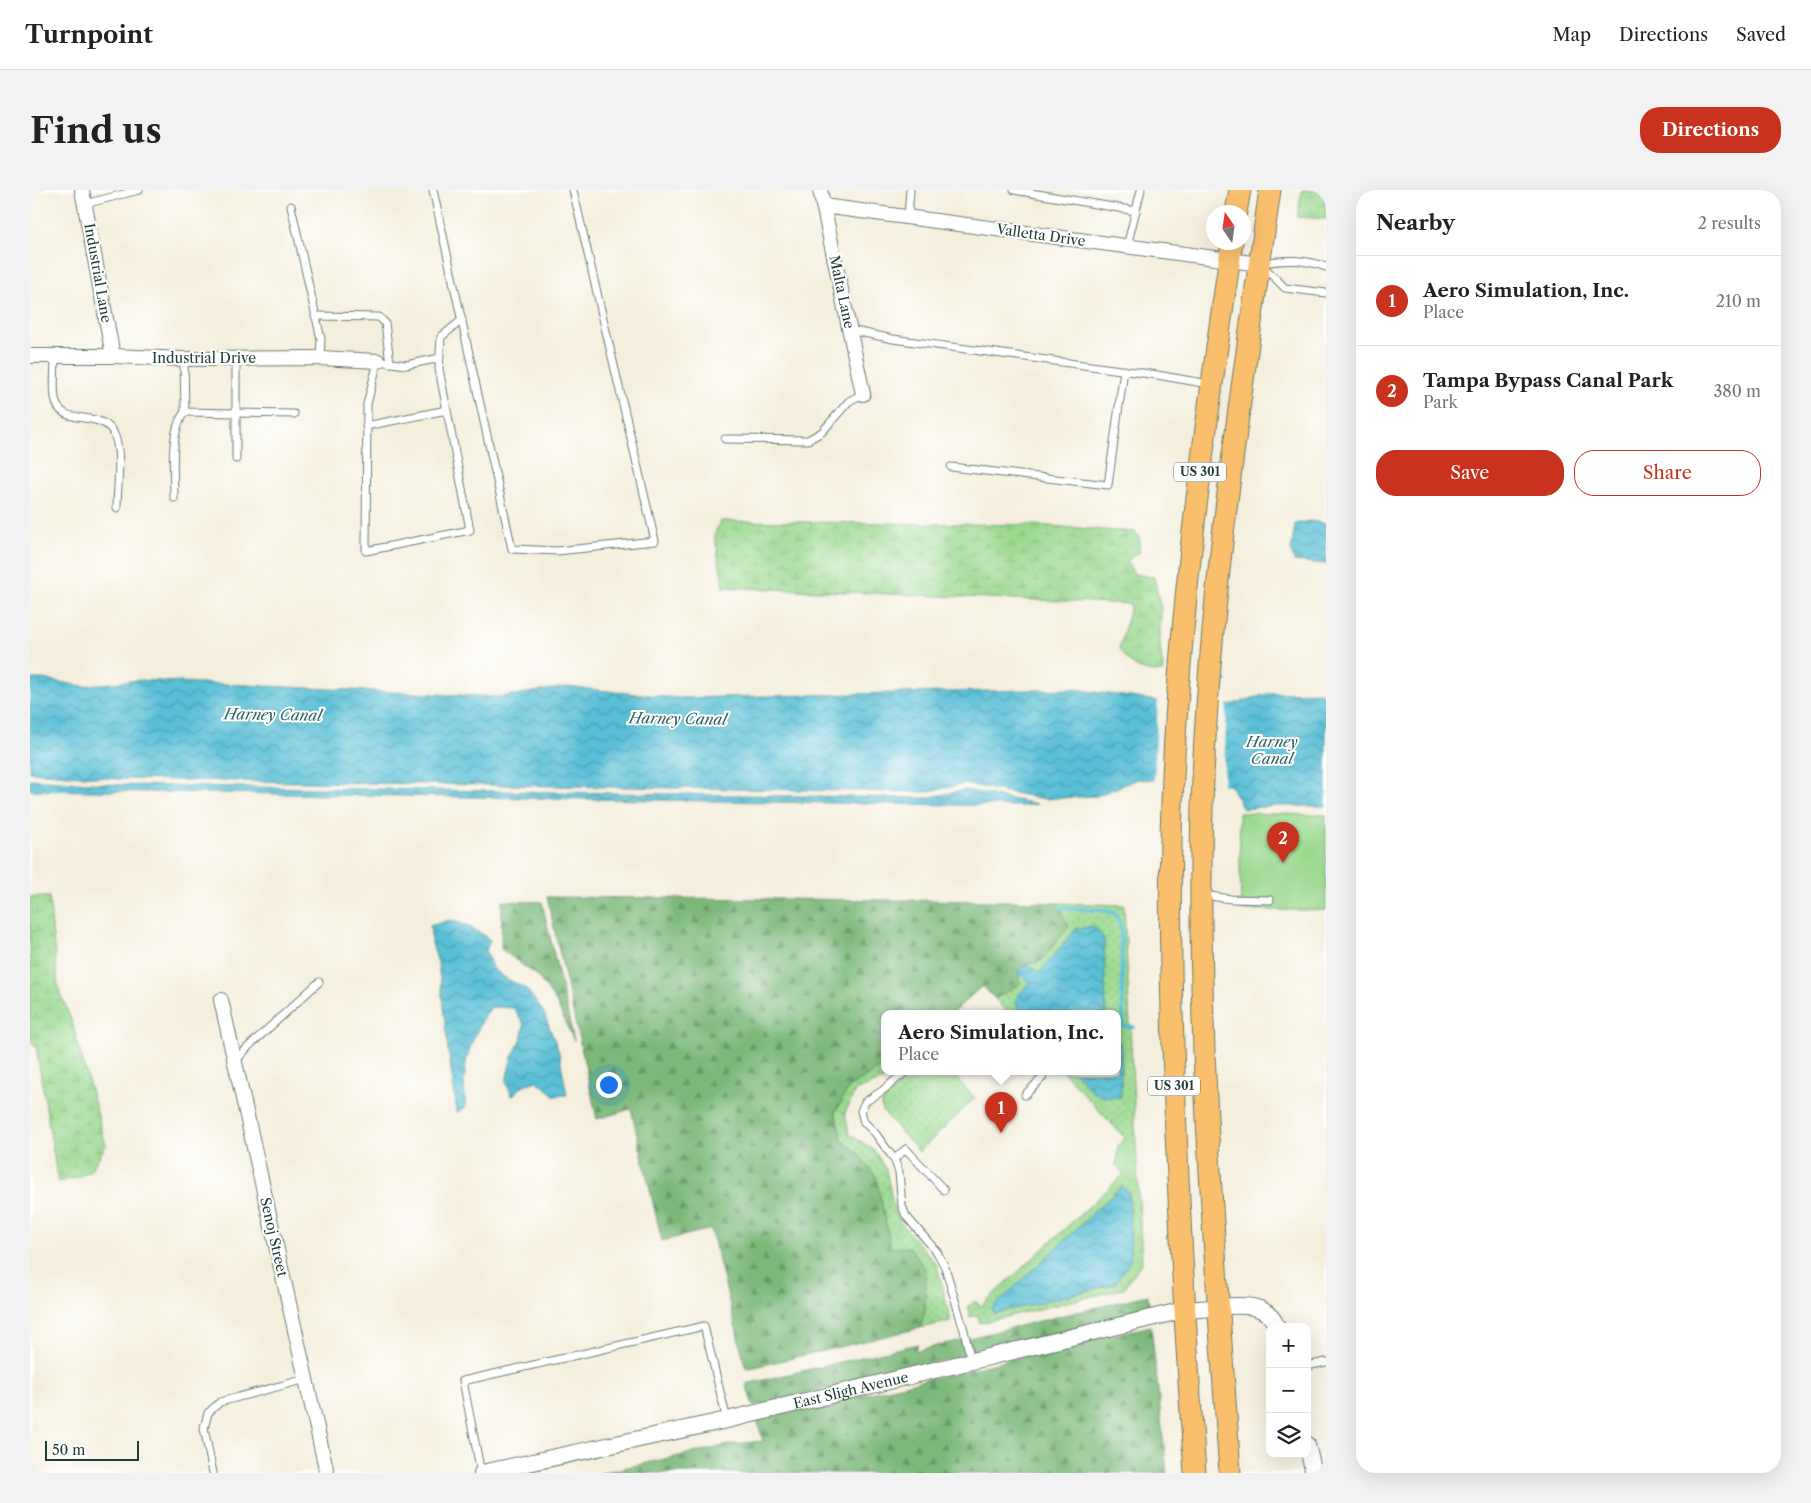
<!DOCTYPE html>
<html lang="en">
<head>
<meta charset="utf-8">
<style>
  body { margin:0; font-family:"Libre Caslon Text",serif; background:#f2f2f2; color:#222 }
  .controls { position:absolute; right:15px; bottom:15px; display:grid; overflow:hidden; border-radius:10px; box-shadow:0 5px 20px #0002 }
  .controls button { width:45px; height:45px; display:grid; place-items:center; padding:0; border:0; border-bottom:1px solid #e0e0e0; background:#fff; color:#222; font:25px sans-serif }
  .compass { position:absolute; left:1176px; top:15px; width:45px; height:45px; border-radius:50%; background:#fff; box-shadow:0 5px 20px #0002; rotate:347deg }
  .scale { position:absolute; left:15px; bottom:12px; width:94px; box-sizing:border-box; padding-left:5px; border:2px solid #1f3d34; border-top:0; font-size:14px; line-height:18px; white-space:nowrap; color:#1f3d34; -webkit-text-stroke:4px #fff; paint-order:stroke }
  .you { position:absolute; left:578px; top:894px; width:18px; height:18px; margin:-12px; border:4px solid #fff; border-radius:50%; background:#1a73e8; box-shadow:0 0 0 8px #1a73e833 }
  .badge { display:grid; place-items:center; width:32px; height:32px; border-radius:50%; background:#c8321e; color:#fff; font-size:16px; font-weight:700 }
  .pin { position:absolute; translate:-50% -41px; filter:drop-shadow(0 1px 2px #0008) }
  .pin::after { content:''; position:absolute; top:26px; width:18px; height:15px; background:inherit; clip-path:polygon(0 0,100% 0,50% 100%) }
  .popup { position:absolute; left:851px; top:820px; width:240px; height:65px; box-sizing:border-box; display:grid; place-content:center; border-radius:10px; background:#fff; filter:drop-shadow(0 1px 4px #0005); font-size:16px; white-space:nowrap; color:#767676 }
  .popup b { font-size:19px; color:#222 }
  .popup::after { content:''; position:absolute; left:50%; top:100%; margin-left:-10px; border:10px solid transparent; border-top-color:#fff }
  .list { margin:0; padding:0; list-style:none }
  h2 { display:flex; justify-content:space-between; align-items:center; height:65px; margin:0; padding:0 20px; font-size:21px }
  h2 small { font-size:16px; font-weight:400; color:#767676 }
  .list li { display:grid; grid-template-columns:32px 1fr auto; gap:15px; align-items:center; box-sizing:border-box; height:90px; padding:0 20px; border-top:1px solid #e0e0e0 }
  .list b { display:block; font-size:19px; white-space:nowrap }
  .list p { margin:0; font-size:16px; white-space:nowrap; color:#767676 }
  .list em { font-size:16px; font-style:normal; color:#767676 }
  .actions { display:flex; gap:10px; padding:15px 20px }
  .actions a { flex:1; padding:11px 0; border:1px solid #c8321e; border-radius:20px; text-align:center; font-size:18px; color:#c8321e }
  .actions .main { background:#c8321e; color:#fff }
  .icon { flex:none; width:28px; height:28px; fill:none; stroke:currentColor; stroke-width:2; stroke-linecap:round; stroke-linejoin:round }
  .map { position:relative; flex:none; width:1296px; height:1283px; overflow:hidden; border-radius:20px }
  header { display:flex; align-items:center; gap:30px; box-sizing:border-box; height:70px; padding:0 25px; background:#fff; border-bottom:1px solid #e0e0e0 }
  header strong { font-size:24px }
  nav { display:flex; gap:28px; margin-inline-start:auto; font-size:18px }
  .intro { display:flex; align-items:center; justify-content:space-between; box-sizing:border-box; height:120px; padding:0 30px }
  h1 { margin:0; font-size:35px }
  .button { padding:12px 22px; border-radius:20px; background:#c8321e; color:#fff; font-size:18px; font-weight:700 }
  main { display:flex; gap:30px; padding:0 30px }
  aside { flex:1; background:#fff; border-radius:20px; box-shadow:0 5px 20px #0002 }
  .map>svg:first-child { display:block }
  .grass { fill:url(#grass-dots); stroke:#5c8b61 }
  .forest { fill:url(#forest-firs); stroke:#4d7b56 }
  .wetland { fill:url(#wetland-marsh); stroke:#5c8b61 }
  .green { fill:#9ad98e; stroke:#5c8b61 }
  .water { fill:url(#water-waves); stroke:#3c7e85 }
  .pier { fill:#f4efdd }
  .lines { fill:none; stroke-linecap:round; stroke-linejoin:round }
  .stream { stroke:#58bfd6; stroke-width:4 }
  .service-casing { stroke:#6a7b6f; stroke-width:9 }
  .minor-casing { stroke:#6a7b6f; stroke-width:16 }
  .tertiary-casing { stroke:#6a7b6f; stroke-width:18 }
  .primary-casing { stroke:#6a7b6f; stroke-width:23 }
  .service { stroke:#fff; stroke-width:7 }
  .minor { stroke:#fff; stroke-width:14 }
  .tertiary { stroke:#fff; stroke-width:16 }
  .primary { stroke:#f9bf6d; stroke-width:21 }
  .labels { text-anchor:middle; stroke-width:4; stroke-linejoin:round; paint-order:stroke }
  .shield { fill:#fff; stroke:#627771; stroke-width:1 }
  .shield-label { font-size:12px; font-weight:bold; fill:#1f3d34 }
  .street-label { font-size:14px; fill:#1f3d34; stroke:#fff }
  .water-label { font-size:15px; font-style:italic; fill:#306465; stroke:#fff }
</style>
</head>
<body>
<header>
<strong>Turnpoint</strong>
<nav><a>Map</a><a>Directions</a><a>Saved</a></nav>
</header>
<div class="intro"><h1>Find us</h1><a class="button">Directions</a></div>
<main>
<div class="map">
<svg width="1296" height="1283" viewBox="0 0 1296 1283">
  <defs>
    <pattern id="grass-dots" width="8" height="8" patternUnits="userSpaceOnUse" patternTransform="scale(1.25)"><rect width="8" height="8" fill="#9ad98e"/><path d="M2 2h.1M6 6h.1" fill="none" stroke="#84bb7b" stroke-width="1.8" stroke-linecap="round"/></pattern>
    <pattern id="forest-firs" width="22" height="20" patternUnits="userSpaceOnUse" patternTransform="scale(1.25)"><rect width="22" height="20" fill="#7bb979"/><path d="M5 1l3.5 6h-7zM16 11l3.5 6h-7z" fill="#649864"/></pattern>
    <pattern id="wetland-marsh" width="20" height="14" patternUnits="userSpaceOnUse" patternTransform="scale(1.25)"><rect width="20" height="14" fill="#9ad98e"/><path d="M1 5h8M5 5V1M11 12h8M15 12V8" fill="none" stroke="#84bb7b"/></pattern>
    <pattern id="water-waves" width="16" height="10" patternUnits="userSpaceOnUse" patternTransform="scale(1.25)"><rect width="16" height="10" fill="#58bfd6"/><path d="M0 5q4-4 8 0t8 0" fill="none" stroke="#489cae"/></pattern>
  </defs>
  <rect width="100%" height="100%" fill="#fff"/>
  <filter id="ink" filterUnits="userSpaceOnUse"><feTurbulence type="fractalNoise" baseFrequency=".02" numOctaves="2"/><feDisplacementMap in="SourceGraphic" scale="10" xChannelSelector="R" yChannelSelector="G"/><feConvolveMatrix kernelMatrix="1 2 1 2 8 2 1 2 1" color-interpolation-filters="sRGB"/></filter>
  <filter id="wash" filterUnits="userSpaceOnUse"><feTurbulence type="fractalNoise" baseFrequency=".0096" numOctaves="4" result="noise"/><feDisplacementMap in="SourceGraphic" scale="20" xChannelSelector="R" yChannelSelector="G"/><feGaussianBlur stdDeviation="1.12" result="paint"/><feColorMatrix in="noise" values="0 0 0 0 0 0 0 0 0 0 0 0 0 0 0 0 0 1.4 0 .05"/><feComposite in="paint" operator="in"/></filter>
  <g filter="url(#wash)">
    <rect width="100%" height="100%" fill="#f4efdd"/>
    <g class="grass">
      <polygon points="1028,713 1094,715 1112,1072 1093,1099 950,1133 948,1125 940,1127 938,1117 945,1111 951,1116 1094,984 1086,976 1088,956 1095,948 1033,882 1087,882 1087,824 979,824 965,809 989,794 987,782 1029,718"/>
      <polygon points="855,876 855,882 860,882 853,890 825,901 815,923 819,944 844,960 856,980 864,1019 870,1032 907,1075 921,1131 890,1138 895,1122 861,1058 825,960 812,951 805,922 819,897"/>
      <polygon points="884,882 895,882 899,886 903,882 924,882 922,884 945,908 889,962 853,922 851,915 855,908"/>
    </g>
    <g class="forest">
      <polygon points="517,707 980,711 1028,713 1029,718 1039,736 1010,772 997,774 988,782 990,794 965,809 952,796 921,824 855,824 855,876 819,897 805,922 812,951 825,960 846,986 861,1058 880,1057 896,1081 895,1122 890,1138 716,1179 681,1039 632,1051 601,919 567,929"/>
      <polygon points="472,711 512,712 544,851 525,810 507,786 471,759"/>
      <polygon points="1118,1105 1119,1121 723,1216 716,1194 888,1154 885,1161"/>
      <polygon points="1121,1136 1137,1283 571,1283 703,1254 733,1251 727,1230"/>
    </g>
    <g class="wetland">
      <polygon points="1272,0 1296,0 1296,29 1267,27"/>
      <path d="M691,331L1003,335L1105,342L1110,348L1109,363L1104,365L1097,371L1104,384L1124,387L1131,419L1130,457L1134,482C1114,483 1099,477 1089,459L1101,414L694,397L687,362L688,360C683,349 684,341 691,331Z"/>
      <path d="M0,707H19L28,797L42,832L76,955C59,984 63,984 28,992L6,856L0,853Z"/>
    </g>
    <polygon class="green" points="1209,623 1296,625 1296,720 1211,720"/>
    <g class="water">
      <polygon points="1279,331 1296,333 1296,374 1264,371 1261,361 1265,334"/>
      <polygon points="0,489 13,489 53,496 109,490 470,507 537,497 649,508 1044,499 1156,515 1196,516 1240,503 1296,502 1296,616 1246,616 1213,619 1200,595 1108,589 1066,606 1015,609 935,594 895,602 90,589 0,582"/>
      <polygon points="0,589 90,595 895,608 935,600 1007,614 991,616 0,600"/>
      <path d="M419,730C434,733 447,740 460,750L456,761L462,778L477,789L496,799L513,821L529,862L537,905L525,906L507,891L494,895L482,906L476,891L481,869L491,850L494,834L484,818L461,817C438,852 431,876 436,918L427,922L417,852L408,773L402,754L400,736Z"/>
      <polygon points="1064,736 1074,749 1076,824 993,824 988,820 986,808 999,793 987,782 997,774 1009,783 1046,739"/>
      <path d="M1087,850L1091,856V907C1068,912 1059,897 1045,882H1087Z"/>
      <polygon points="1092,996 1099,1002 1101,1069 1085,1094 964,1124 962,1118"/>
    </g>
    <polygon class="pier" points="1176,499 1192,502 1197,513 1193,597 1124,593 1128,508 1156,512"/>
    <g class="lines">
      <polyline class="stream" points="1029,718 1073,720 1085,723 1091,736 1093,836 1103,837"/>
    </g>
  </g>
  <g filter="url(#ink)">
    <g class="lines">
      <g class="service-casing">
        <g id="service">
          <polyline points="403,0 482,359 527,361 625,351 543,0"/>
          <polyline points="984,0 1106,21"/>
          <polyline points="55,14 109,0"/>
          <polyline points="261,16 291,149 290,168"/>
          <polyline points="878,27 880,0"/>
          <polyline points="1097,56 1111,0"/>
          <path d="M1233,73C1255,69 1274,69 1296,77"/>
          <polyline points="1234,77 1255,98 1296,103"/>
          <polyline points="285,126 349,127 355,133 360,173"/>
          <polyline points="820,140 863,149 1127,185 1179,194"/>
          <path d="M25,166C25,180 23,195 25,208C29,238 70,219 83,242C93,260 87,297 87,318"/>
          <polyline points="206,168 206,269"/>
          <polyline points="410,168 376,175 348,171 337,214 336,361 440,340 409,179 411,147 432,130"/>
          <polyline points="154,169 155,222 264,224"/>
          <polyline points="336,236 417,220"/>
          <polyline points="695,249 778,250 792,242 819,211 833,204"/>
          <polyline points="921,277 1078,295 1094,180"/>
          <path d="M144,308C144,284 139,240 155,222"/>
          <polyline points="1173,705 1201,709 1240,710"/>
          <polyline points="205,872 218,857 289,792"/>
          <polyline points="875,882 852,901 835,912 831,921 834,932 845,943 864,969 869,982 872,1016 876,1026 907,1062 915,1077 934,1140 941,1171"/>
          <polyline points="995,905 1013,887"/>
          <polyline points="864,969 876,959 914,1000"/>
          <polyline points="1277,1176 1296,1172"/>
          <polyline points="183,1283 174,1238 178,1223 190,1212 276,1189"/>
          <polyline points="451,1283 433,1191 674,1136 697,1230"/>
        </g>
      </g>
      <g class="minor-casing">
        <g id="minor">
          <polyline points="52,0 83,166"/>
          <polyline points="790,0 833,204"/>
          <polyline points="793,16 1230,74"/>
          <polyline points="0,166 83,166 154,169 290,168 348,171"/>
          <polyline points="191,810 297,1283"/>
        </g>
      </g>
      <g class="tertiary-casing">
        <g id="tertiary">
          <polyline points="1277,1255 1284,1283"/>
          <path id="s1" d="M452,1283L697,1230L1154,1120C1166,1119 1177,1119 1189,1117C1211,1115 1237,1112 1247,1137"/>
        </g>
      </g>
      <g class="primary-casing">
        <g id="primary">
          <polyline points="1206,22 1210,0"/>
          <path d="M1165,1283C1157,1169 1151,1056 1146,942C1142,833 1138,723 1142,614C1148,425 1175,239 1202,52"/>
          <path d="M1200,1283C1185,1061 1166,840 1172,617C1178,410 1211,205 1240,0"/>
        </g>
      </g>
      <use href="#service" class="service"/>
      <use href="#minor" class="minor"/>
      <use href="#tertiary" class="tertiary"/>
      <use href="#primary" class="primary"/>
    </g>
  </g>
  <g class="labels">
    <g class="shield">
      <rect x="1144" y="272.5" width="52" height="19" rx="4"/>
      <rect x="1118" y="886.5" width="52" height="19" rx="4"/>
    </g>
    <g class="shield-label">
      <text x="1170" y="286">US 301</text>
      <text x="1144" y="900">US 301</text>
    </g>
    <g class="street-label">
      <text transform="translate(1011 45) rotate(8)" y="5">Valletta Drive</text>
      <text transform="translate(68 83) rotate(80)" y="5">Industrial Lane</text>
      <text transform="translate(812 102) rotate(78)" y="5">Malta Lane</text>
      <text x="174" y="173">Industrial Drive</text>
      <text transform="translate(244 1047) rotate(77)" y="5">Senoj Street</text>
      <text dy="5" stroke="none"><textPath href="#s1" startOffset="378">East Sligh Avenue</textPath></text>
    </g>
    <g class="water-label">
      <text transform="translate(243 525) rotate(1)" y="5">Harney Canal</text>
      <text transform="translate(648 529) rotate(1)" y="5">Harney Canal</text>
      <text x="1242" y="557">Harney<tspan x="1242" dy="17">Canal</tspan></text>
    </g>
  </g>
</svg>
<div class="controls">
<button>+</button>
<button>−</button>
<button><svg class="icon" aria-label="layers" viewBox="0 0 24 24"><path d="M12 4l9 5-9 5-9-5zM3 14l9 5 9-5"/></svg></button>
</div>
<svg class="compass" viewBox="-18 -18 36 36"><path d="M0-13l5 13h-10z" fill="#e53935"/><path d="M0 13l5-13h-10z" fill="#767676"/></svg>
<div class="scale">50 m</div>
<div class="you"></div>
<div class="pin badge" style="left:971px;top:943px">1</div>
<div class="popup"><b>Aero Simulation, Inc.</b>Place</div>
<div class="pin badge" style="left:1253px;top:673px">2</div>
</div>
<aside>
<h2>Nearby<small>2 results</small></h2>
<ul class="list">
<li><span class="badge">1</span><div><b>Aero Simulation, Inc.</b><p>Place</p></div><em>210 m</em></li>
<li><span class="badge">2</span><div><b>Tampa Bypass Canal Park</b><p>Park</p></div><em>380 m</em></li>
</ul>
<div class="actions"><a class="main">Save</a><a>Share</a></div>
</aside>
</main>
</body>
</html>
